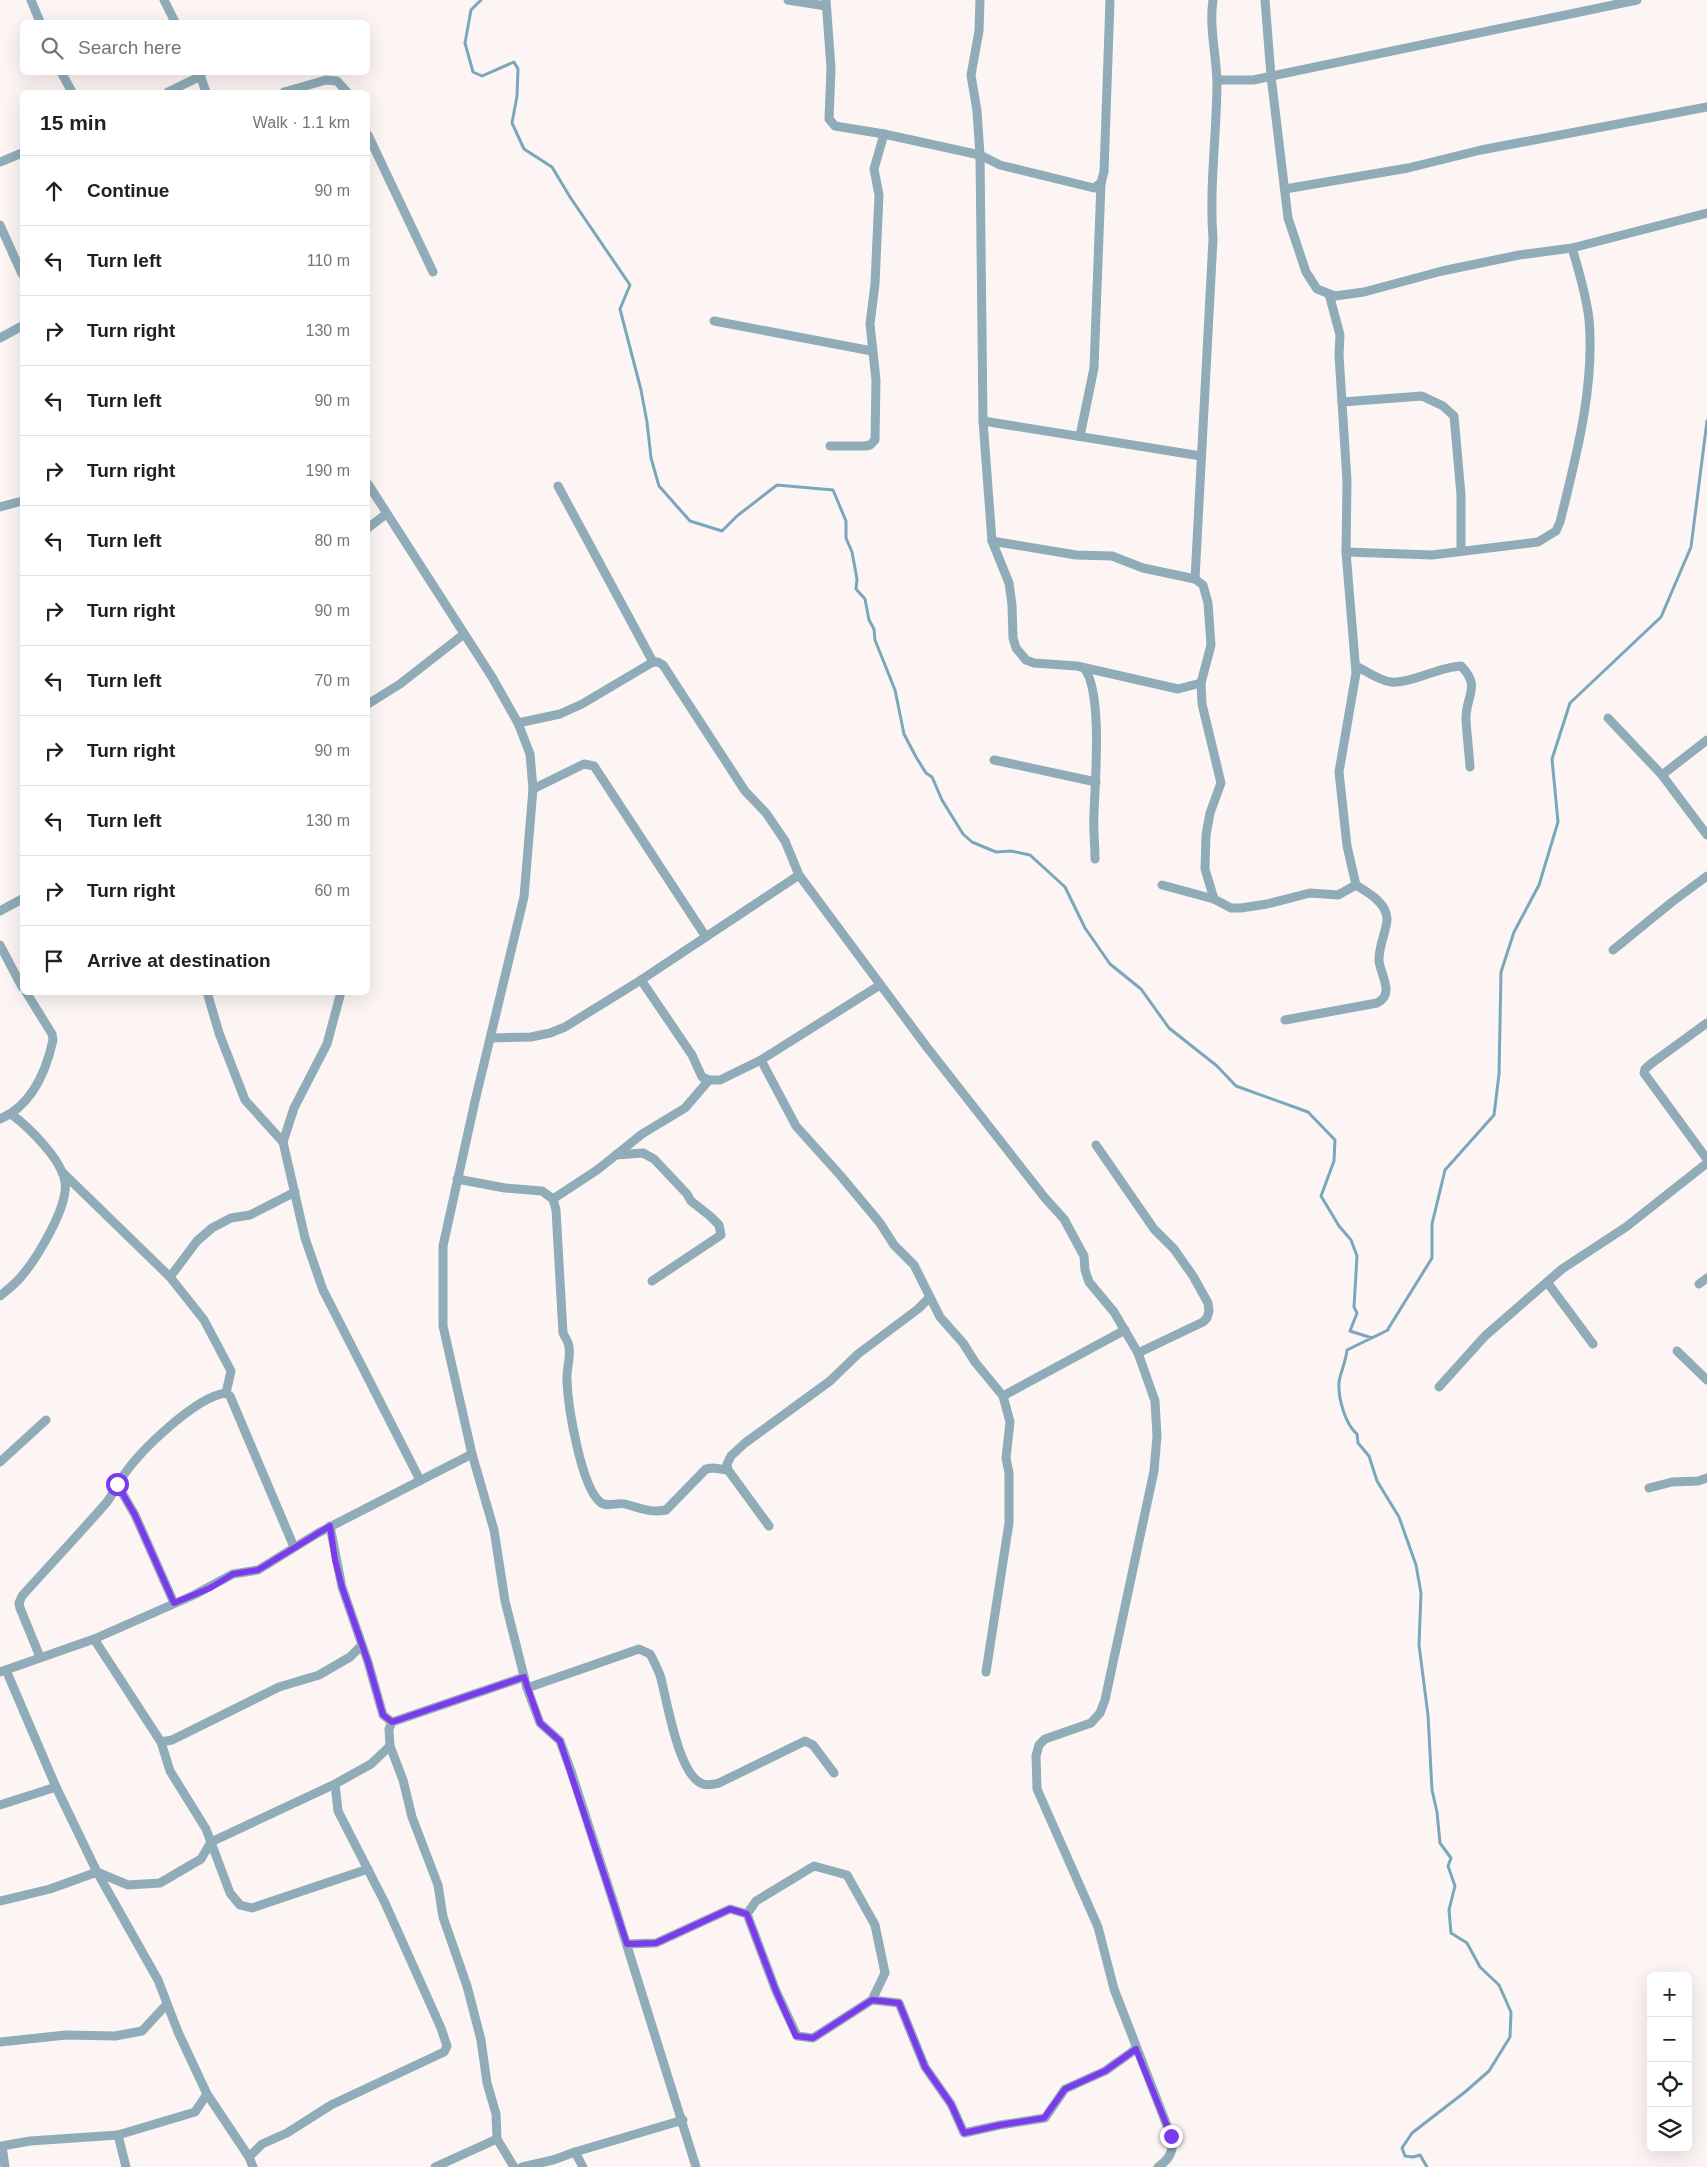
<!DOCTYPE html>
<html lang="en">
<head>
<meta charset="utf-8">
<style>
  body { margin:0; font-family:Arial,sans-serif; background:#f2f2f2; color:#202124 }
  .controls { position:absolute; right:15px; bottom:15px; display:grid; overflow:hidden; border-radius:8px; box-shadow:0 5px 20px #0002 }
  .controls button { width:45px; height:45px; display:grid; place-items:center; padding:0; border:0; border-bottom:1px solid #e0e0e0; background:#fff; color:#202124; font:25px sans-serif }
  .stop { position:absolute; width:15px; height:15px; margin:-11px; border:4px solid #7c3aed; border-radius:50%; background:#fff }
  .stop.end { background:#7c3aed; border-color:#fff; box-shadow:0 1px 5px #0008 }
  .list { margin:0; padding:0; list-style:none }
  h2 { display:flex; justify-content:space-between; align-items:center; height:65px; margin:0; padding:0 20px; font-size:21px }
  h2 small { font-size:16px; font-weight:400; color:#757577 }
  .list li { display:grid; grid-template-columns:32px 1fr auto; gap:15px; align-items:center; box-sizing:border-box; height:70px; padding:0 20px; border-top:1px solid #e0e0e0 }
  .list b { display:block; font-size:19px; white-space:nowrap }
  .list em { font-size:16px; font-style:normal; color:#757577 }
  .icon { flex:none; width:28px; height:28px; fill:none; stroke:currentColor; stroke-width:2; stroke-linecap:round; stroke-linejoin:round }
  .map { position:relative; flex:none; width:1707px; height:2167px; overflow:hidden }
  .search { position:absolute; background:#fff; box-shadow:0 5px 20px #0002; left:20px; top:20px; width:350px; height:55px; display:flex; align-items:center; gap:12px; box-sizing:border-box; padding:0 18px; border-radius:8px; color:#757577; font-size:19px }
  .panel { position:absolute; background:#fff; box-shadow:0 5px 20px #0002; left:20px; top:90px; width:350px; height:905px; border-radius:8px }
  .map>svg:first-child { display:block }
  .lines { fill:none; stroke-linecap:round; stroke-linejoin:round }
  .stream { stroke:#7aa7ba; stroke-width:3 }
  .minor { stroke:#8facb8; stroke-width:9 }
  .route { stroke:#7c3aed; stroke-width:6 }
</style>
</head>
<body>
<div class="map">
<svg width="1707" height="2167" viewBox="0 0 1707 2167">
  <rect width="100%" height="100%" fill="#fdf5f4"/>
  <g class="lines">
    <g class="stream">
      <path d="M481,0L471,10L465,43L473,72L482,76L514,62L518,69L517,96L512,123L524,149L552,167L570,197L630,285L620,309L641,390L647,422L651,458L659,486L690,521L722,531L737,516L777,485L833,490L846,521V538L852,552L857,579L856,589L865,599L869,620L874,629L875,640L895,690L904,734L916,757L926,773L932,777L942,800L963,834L972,842L996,852L1011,851L1030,855L1065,887L1085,928L1110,964L1141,989L1169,1028L1217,1066L1236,1086L1308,1112L1335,1140L1334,1161L1321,1196L1339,1226L1351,1240L1357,1256L1354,1307L1357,1313L1350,1331L1372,1338L1388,1330L1347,1350C1346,1361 1341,1371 1339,1382C1338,1398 1345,1424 1357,1434L1358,1443L1369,1456L1377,1481L1399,1517L1416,1565L1421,1593L1419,1645L1428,1715L1432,1790L1437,1812L1440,1843L1451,1858L1448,1866L1455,1886L1449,1910L1451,1933L1467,1943L1480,1967L1499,1985L1511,2012L1510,2037L1489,2071L1465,2092L1412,2133L1402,2148L1405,2156L1413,2157L1420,2155L1427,2167"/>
      <polyline points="1388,1329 1432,1258 1432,1224 1445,1170 1494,1115 1499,1074 1501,972 1514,932 1539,885 1558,822 1552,759 1570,703 1661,617 1691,547 1707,421"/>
    </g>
    <g class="minor">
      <polyline points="31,0 40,22"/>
      <polyline points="164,0 175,22"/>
      <polyline points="788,0 826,6"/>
      <polyline points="826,0 831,68 829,119 835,126 884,134 980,155 1000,165 1094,188 1101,183 1104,172 1110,0"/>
      <polyline points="980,0 979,31 971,75 977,111 980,155 983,421 992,541 1009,583 1012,605 1013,638 1016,648 1026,660 1034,663 1077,666 1178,689 1201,683"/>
      <polyline points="61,72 72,92"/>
      <polyline points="199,72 206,92"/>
      <polyline points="1217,80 1253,80 1637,0"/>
      <polyline points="168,92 201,76"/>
      <polyline points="284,92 326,80 337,81 347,92"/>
      <polyline points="368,135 433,272"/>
      <polyline points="0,162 22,153"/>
      <polyline points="1285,189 1408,168 1481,150 1707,107"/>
      <polyline points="0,225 22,274"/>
      <polyline points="1572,248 1707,213"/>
      <polyline points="1329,294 1340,335 1339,355 1347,481 1346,552"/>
      <polyline points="714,321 872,351"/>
      <polyline points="0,338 22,326"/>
      <polyline points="1342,402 1422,396 1443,406 1454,416 1461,495 1461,551"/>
      <polyline points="983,421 1201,456"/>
      <polyline points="1080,436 1094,368 1101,183"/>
      <polyline points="830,446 865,446 870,445 875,440 876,380 870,324 875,284 879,195 874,169 884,134"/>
      <polyline points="368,484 492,677 518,723 530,754 533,789 524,897 475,1101 443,1246 443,1326 472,1454 494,1530 505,1601 527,1688 540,1723 560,1741 571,1771 613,1901 696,2167"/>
      <polyline points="558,486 653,662"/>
      <polyline points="0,507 22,501"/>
      <polyline points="368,528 386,514"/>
      <polyline points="992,541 1076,555 1112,556 1143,568 1195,579 1203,585 1208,603 1211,645 1201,683 1202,704 1221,783 1210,813 1206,835 1205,869 1214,899"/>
      <path d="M1195,579L1213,239C1209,186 1217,133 1217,81C1216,53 1209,27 1213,0"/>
      <path d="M1356,666C1366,671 1380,681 1391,682C1411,684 1438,667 1461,666C1482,687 1465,696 1466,720C1467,736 1469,752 1470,767"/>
      <path d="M1084,668C1103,691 1095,782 1094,813C1093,828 1095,844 1095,859"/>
      <polyline points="368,704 400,684 464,634"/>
      <polyline points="1608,718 1662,775 1707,835"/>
      <path d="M518,723L560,714L582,704L653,662H658L663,665L745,791L766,813L785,841L799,875L926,1046L1045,1198L1064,1219L1084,1256L1085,1270L1089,1282L1114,1312L1138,1353L1155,1401L1157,1436L1154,1471L1105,1700L1100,1713L1091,1723L1045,1739L1039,1745L1036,1756L1037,1789L1098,1927L1114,1989L1171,2136C1175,2150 1169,2160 1158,2167"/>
      <polyline points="994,760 1096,782"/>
      <polyline points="1662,775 1707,740"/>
      <polyline points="533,789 584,764 594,766 706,937"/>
      <path d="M1162,885L1214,899L1231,908H1241L1267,904L1310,893L1338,895L1356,885L1347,846L1339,772L1356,673L1346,552L1432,555L1538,542L1556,531L1560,522C1576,457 1595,387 1589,319C1586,295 1579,271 1572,248L1519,255L1442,271L1364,292L1335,296L1317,289L1306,272L1288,218L1271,76L1265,0"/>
      <polyline points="0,911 22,899"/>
      <polyline points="0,945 22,987"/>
      <polyline points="1613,950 1672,902 1707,876"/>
      <polyline points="641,980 692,1055 702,1077 709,1080 720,1080 761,1060 880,985"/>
      <polyline points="207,992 219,1033 245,1100 283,1142"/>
      <polyline points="341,992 327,1044 294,1108 283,1142 305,1238 323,1290 420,1480"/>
      <path d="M1285,1020L1377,1003C1395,994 1381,976 1379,961C1378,947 1388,927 1387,918C1385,901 1368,893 1356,885"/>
      <polyline points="1707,1023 1652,1063 1645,1069 1644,1073 1707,1159"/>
      <polyline points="491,1038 531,1037 550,1033 565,1027 641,980 799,875"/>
      <polyline points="761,1060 796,1126 840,1175 880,1223 894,1245 914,1265 940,1317 963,1343 975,1362 1003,1396 1010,1422 1006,1458 1009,1473 1009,1523 986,1672"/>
      <path d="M0,1119C31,1106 46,1072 53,1040L52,1034L26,992"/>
      <polyline points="1096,1145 1154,1229 1174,1249 1193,1276 1208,1303 1209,1311 1207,1318 1203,1322 1138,1353"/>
      <polyline points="616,1155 642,1134 685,1108 709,1080"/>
      <polyline points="62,1172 170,1277 204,1320 231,1371 226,1393"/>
      <path d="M457,1179L505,1188L542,1191L553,1199L556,1210L563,1333C565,1337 569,1343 569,1347C571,1358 566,1370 567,1381C568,1407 581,1486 600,1502C607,1508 617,1502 625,1504C640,1508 650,1513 666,1510L706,1469L713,1468L728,1470"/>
      <polyline points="553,1199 597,1170 616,1155 643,1153 654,1159 687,1194 691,1201 710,1216 719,1225 721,1235 652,1281"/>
      <polyline points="170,1277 197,1241 212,1228 231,1218 250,1215 295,1192"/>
      <polyline points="1547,1282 1593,1344"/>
      <polyline points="1699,1284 1707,1278"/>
      <path d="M0,1296C7,1290 14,1285 20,1278C36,1260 69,1206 65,1182C62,1160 29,1127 11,1114"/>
      <polyline points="1677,1351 1707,1380"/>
      <polyline points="1439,1387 1485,1336 1562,1269 1626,1227 1707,1163"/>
      <polyline points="1003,1396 1125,1330"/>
      <polyline points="0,1462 46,1420"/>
      <polyline points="117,1484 135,1515 174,1603"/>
      <polyline points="1649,1488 1672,1482 1698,1481 1707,1478"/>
      <polyline points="330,1526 342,1587 368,1662 383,1715 392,1722 401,1719 524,1677"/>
      <polyline points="769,1526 728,1470 727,1464 731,1456 745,1443 830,1381 858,1354 918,1309 929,1298"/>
      <polyline points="94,1639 161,1742 170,1771 206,1829 230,1893 240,1905 252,1908 368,1869"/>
      <path d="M40,1657L20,1608L19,1603L22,1596C50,1565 79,1534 107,1502C113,1494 117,1484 123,1476C140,1451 195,1397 226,1393L230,1396L294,1547"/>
      <polyline points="6,1670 56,1787 97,1872 158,1980 178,2032 207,2094 249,2157 253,2167"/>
      <polyline points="0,1672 94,1639 194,1595 233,1574 258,1570 318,1533 472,1454"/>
      <path d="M527,1688L639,1649L650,1654C654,1661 657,1668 660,1675C667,1699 678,1776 703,1784C708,1786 714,1784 719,1783L805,1741L813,1745L834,1773"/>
      <polyline points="392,1722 389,1729 390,1746 403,1780 412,1817 438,1885 443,1917 467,1986 481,2040 487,2083 496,2114 497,2139 435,2167"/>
      <polyline points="161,1742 172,1740 279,1687 319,1675 350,1657 362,1645"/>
      <polyline points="0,1805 56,1787"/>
      <polyline points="1,1901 50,1889 97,1872 128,1885 160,1883 201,1859 211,1842 335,1784"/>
      <polyline points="747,1914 756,1901 814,1866 847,1875 875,1925 885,1973 872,2000"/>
      <polyline points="627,1944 656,1943 730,1909 747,1914 776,1991 797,2036 813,2038 872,2000 899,2003 925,2067 951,2104 964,2133 1000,2125 1045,2118 1065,2089 1105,2071 1136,2049"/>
      <polyline points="0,2042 66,2035 115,2036 142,2031 167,2004"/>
      <polyline points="497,2139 514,2167"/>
      <polyline points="575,2152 683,2120"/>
      <polyline points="249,2157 262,2144 287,2133 331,2105 444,2052 447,2046 441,2028 385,1903 338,1811 335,1784 371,1764 390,1746"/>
      <polyline points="5,2167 2,2146 30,2141 118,2135"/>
      <polyline points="126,2167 118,2135 195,2112 207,2094"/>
      <polyline points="522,2167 553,2160 575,2152 583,2167"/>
    </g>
  </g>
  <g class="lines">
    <polyline class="route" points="117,1484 135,1515 174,1603 210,1588 233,1574 258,1570 330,1526 335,1560 342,1587 368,1662 383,1715 392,1722 524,1677 540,1723 560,1741 627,1944 656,1943 730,1909 747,1914 776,1991 796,2036 813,2038 872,2000 899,2003 925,2067 951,2104 964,2133 1000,2125 1044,2118 1065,2089 1105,2071 1136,2049 1171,2136"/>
  </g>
</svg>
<div class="controls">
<button>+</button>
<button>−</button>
<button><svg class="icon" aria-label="locate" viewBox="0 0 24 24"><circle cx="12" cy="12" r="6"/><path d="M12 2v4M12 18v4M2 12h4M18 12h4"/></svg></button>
<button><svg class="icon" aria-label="layers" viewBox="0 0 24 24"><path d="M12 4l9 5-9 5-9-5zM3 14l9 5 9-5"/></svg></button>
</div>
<div class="stop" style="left:117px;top:1484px"></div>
<div class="stop end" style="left:1171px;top:2136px"></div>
<div class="search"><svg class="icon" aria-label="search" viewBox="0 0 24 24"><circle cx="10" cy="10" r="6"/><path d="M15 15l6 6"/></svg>Search here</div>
<section class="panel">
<h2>15 min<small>Walk · 1.1 km</small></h2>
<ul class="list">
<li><svg class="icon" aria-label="ahead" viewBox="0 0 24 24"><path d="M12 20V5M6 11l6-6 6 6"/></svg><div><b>Continue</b></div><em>90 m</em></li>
<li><svg class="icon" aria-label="left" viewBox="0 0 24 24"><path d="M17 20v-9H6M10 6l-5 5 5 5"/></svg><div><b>Turn left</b></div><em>110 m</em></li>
<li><svg class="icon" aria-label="right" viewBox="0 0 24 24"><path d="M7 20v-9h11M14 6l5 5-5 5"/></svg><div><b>Turn right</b></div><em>130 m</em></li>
<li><svg class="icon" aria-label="left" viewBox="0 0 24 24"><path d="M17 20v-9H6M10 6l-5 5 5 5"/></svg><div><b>Turn left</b></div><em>90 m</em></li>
<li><svg class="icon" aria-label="right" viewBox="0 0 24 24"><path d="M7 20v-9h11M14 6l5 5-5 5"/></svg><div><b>Turn right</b></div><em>190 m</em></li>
<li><svg class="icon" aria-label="left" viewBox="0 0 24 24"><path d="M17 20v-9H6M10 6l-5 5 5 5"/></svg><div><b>Turn left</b></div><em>80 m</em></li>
<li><svg class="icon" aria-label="right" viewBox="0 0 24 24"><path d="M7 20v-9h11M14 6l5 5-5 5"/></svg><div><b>Turn right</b></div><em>90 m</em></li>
<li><svg class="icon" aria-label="left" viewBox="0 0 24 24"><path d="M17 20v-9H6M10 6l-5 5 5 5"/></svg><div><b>Turn left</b></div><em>70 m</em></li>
<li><svg class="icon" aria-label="right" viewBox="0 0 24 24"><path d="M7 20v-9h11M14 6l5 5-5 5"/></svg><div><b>Turn right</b></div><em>90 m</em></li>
<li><svg class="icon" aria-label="left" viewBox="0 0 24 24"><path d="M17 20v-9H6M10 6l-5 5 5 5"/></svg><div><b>Turn left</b></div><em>130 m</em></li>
<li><svg class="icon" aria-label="right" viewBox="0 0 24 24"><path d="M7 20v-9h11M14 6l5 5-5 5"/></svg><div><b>Turn right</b></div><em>60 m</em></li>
<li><svg class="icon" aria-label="arrive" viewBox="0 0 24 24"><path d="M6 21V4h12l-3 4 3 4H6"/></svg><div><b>Arrive at destination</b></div></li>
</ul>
</section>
</div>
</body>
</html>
